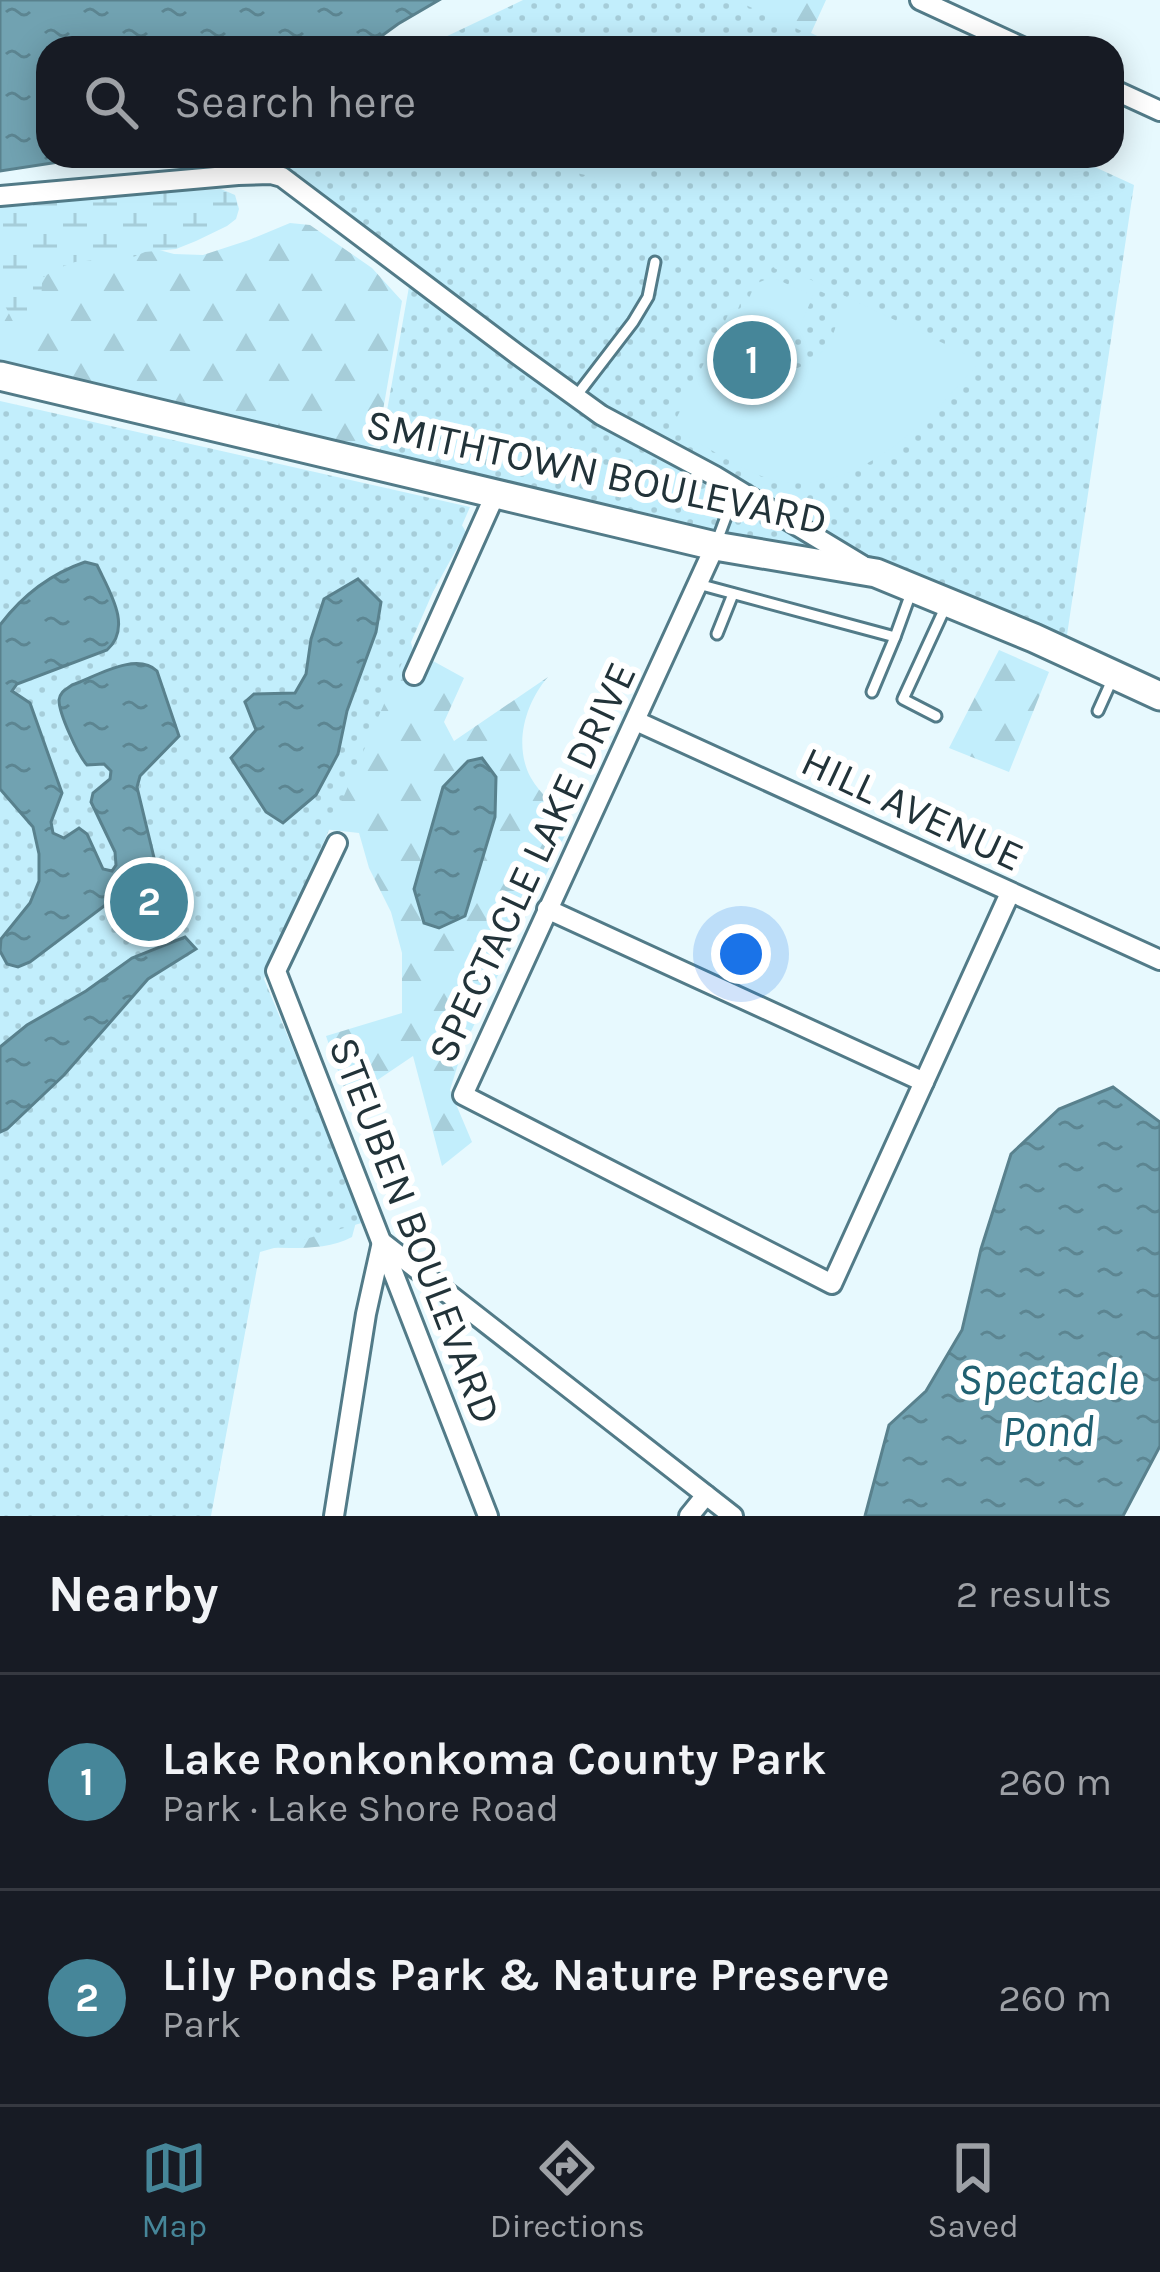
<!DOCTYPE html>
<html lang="en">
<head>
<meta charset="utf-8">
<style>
  body { margin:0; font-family:Karla,sans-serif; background:#20242c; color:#f1f3f6 }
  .you { position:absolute; left:741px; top:954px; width:42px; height:42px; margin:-30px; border:9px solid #fff; border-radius:50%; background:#1a73e8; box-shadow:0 0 0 18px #1a73e833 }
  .badge { display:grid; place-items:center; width:78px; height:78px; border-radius:50%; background:#468699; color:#fff; font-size:39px; font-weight:700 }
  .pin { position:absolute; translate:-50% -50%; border:6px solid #fff; box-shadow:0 3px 12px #0006 }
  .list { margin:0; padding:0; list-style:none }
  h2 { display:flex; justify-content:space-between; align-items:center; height:156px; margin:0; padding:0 48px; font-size:51px }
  h2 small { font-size:39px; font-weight:400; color:#9ea1a6 }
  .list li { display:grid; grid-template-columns:78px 1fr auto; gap:36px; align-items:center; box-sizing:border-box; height:216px; padding:0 48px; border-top:3px solid #363941 }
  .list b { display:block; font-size:45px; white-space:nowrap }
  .list p { margin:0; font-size:39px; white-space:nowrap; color:#9ea1a6 }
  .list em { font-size:39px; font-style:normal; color:#9ea1a6 }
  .icon { flex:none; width:66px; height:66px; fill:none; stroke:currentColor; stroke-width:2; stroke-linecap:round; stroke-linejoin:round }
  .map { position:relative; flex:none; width:1160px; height:1516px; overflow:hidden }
  .search { position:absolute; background:#171b24; box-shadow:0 6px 30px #0003; left:36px; right:36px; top:36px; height:132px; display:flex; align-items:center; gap:30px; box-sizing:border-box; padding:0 42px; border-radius:36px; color:#9ea1a6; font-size:45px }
  .sheet { height:588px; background:#171b24 }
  nav { display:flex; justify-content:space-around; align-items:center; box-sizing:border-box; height:168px; border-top:3px solid #363941; background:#171b24; font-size:33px; color:#9ea1a6 }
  nav a { display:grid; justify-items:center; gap:6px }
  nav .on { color:#468699 }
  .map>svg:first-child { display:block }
  .forest { fill:url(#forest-firs) }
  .wetland { fill:url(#wetland-marsh) }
  .park { fill:url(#park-dots) }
  .pitch { fill:#c2eefc }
  .water { fill:url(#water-ripples); stroke:#59818d; stroke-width:3 }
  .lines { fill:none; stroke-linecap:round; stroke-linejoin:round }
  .service-casing { stroke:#527b88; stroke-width:15 }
  .minor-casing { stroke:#527b88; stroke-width:24 }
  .primary-casing { stroke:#527b88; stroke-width:33 }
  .service { stroke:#fff; stroke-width:9 }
  .minor { stroke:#fff; stroke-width:18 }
  .primary { stroke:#fff; stroke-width:27 }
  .labels { text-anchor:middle; stroke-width:12; stroke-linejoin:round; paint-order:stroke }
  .street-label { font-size:42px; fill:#223339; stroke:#fff }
  .water-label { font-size:45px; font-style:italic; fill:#206172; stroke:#fff }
</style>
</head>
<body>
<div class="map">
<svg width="1160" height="1516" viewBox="0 0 1160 1516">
  <defs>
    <pattern id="forest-firs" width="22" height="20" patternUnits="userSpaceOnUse" patternTransform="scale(3)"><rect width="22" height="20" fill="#c2eefc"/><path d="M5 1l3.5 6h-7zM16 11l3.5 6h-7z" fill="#a6cdd9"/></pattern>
    <pattern id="wetland-marsh" width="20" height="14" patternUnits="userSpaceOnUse" patternTransform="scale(3)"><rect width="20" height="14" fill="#c2eefc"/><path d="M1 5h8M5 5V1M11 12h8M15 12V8" fill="none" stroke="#a6cdd9"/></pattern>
    <pattern id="park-dots" width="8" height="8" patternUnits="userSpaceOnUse" patternTransform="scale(3)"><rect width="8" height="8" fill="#c2eefc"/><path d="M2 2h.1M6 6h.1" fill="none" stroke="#a6cdd9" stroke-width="1.8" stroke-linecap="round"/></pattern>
    <pattern id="water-ripples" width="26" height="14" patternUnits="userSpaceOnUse" patternTransform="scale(3)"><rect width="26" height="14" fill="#71a2b1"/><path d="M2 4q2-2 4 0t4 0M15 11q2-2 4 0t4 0" fill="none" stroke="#5c8591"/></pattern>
  </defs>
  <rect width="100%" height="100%" fill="#e7f9fe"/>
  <g class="forest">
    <polygon points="655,0 826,0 811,33 842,48 740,48"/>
    <polygon points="24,214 174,254 203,255 249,240 290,223 310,225 372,268 402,301 377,445 361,448 0,364 0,223"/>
    <path d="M454,512L466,532L409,635L413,650L464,678L444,722L454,741L548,677C525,703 513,746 531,778C540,794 558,809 571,823L463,1048L450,1090L472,1142L442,1166L413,1056L348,1100L326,1036L402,1013V953L391,912L369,868L359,833L323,829L263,950L260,991L356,1222L352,1237C325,1252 286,1247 256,1248L0,1516V1166Z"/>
    <polygon points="999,650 1049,672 1009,772 949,748"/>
  </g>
  <path class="wetland" d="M221,189L235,195L239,209L236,219L227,226L196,241L176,249L145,252L117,264L97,260L75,262L56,269L42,278C42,299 40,321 27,338L20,335L0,296V202Z"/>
  <g class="park">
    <polygon points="523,0 735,0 838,48 422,48"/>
    <polygon points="265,156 1071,156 1134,185 1067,635 830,556 379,456 413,264"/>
    <polygon points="0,401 470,507 264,979 365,1222 260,1252 211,1516 0,1516"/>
  </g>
  <g class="pitch">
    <polygon points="576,156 645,156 638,187 572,172"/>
    <path d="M776,263L974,358L976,366C929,420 854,500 774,480C750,475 706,446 682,434L676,419L743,285L747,286L724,345C749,384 808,380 831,339C837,328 838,313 840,301L774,268Z"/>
    <polygon points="772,277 813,296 791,347 747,329 740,320 755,284"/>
  </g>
  <g class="water">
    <polygon points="0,0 439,0 398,24 365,48 48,48 48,156 98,156 0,171"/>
    <path d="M85,562L97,565C109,591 133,627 107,650L17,684L12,691L30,703L62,793L51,822L53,833L64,838L79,828L87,834L103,869L112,871L116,865L115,852L91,802L93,793L110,779L111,771L104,764L87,765C78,755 59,714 59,700C60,692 65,690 72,685C95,677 136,651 157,671L179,736L140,776L137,787L156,866L137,896L116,897L30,962L18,967L7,964L0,951L1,939L30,903L39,881V854L33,827L0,789V625C22,596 50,574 85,562Z"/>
    <polygon points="358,579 381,602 376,632 347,711 338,754 316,795 283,823 266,812 231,758 256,730 245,702 254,694 295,693 306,674 311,639 324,599"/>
    <polygon points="482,758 496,777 495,817 465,916 439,928 424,923 414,889 443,787 468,761"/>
    <polygon points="185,937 196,949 148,979 64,1075 7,1129 0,1132 0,1047 27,1025 86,991 132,958"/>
    <polygon points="1113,1087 1160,1122 1160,1446 1123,1516 865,1516 889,1425 926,1391 962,1330 981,1249 1011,1154 1059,1109"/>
  </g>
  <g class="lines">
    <g class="service-casing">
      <g id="service">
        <polyline points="577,395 633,322 648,297 655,262"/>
        <polyline points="717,541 736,490"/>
        <polyline points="698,584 895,637 911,593"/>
        <polyline points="717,634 733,594"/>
        <polyline points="872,692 895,637"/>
        <polyline points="1098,711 1112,680"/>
        <polyline points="936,716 903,699 945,608"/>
      </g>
    </g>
    <g class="minor-casing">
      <g id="minor">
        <polyline points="920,0 1024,48"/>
        <polyline points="1112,89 1160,111"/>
        <polyline points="0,196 238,175 271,174 282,177 518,355 601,415 715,476 862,565"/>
        <polyline points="715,546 463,1095 832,1284 1010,893"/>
        <polyline points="414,675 495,495"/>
        <polyline points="636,721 1160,960"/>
        <polyline points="337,843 276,971 488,1516"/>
        <polyline points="547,909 924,1082"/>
        <polyline points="334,1516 366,1314 382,1242 733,1516"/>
        <polyline points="689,1516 706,1495"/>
      </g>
    </g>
    <g class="primary-casing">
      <polyline id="primary" points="0,376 715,546 876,573 1034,638 1160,696"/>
    </g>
    <use href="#service" class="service"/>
    <use href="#minor" class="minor"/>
    <use href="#primary" class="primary"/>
  </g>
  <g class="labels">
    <g class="street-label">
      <text transform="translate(597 471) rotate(12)" y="15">SMITHTOWN BOULEVARD</text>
      <text transform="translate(913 808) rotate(25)" y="15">HILL AVENUE</text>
      <text transform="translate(531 862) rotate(-65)" y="15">SPECTACLE LAKE DRIVE</text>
      <text transform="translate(416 1230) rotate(69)" y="15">STEUBEN BOULEVARD</text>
    </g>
    <g class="water-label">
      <text x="1048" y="1394">Spectacle<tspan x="1048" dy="52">Pond</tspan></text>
    </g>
  </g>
</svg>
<div class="you"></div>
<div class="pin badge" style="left:752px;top:360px">1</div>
<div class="pin badge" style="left:149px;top:902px">2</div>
<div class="search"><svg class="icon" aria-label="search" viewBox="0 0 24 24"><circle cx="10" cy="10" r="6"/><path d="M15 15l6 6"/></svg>Search here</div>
</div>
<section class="sheet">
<h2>Nearby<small>2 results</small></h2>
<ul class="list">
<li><span class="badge">1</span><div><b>Lake Ronkonkoma County Park</b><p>Park · Lake Shore Road</p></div><em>260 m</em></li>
<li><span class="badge">2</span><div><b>Lily Ponds Park &amp; Nature Preserve</b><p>Park</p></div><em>260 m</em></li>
</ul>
</section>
<nav>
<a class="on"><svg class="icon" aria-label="map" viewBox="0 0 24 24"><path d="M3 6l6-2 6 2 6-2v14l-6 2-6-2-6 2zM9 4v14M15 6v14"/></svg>Map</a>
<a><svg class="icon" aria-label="directions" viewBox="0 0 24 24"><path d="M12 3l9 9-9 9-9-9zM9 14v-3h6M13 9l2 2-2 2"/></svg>Directions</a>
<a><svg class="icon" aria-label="saved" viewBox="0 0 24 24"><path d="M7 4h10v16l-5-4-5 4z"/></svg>Saved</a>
</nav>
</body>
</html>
